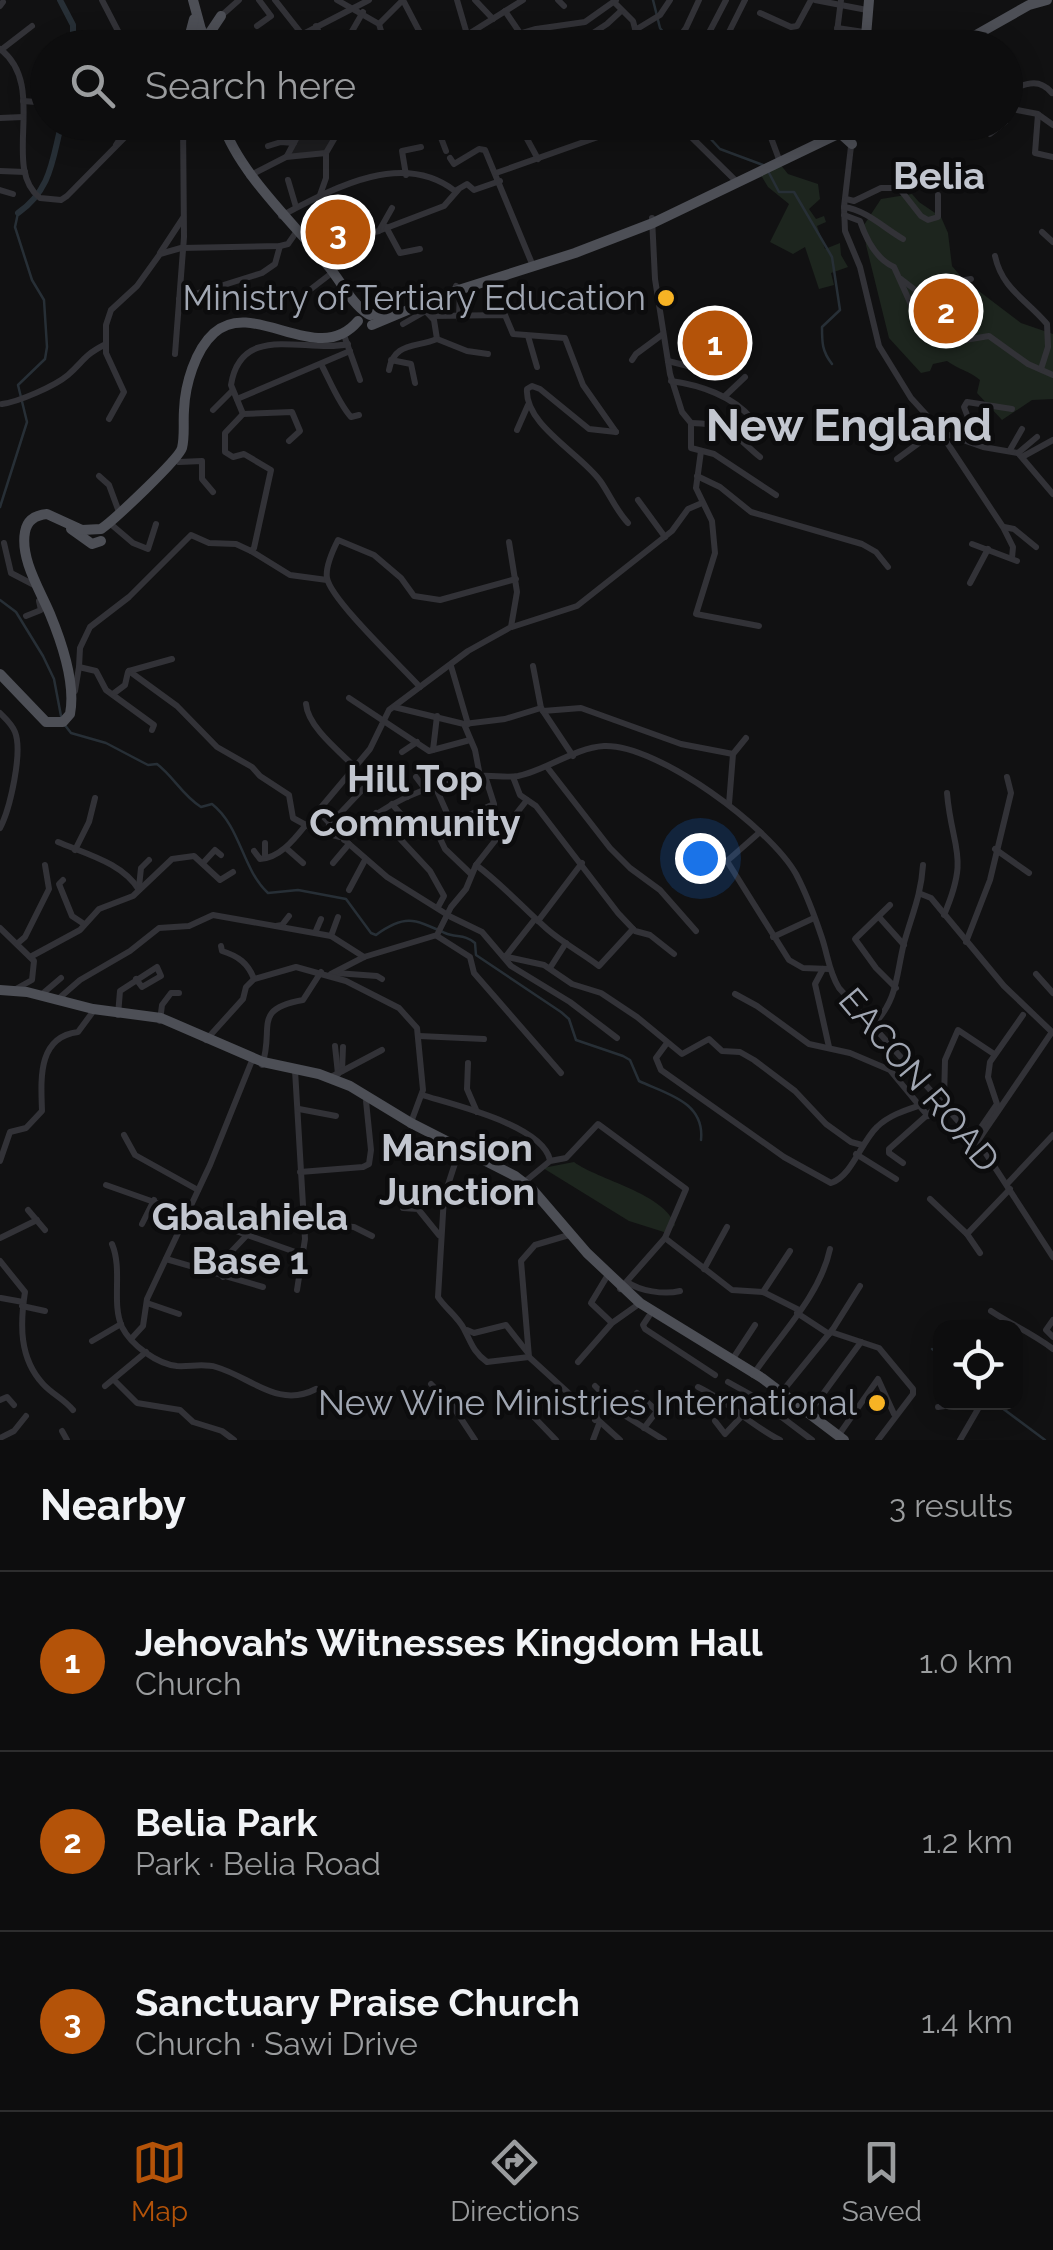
<!DOCTYPE html>
<html lang="en">
<head>
<meta charset="utf-8">
<style>
  body { margin:0; font-family:Raleway,sans-serif; background:#1b1b1c; color:#f1f3f6 }
  .controls { position:absolute; right:30px; bottom:30px; display:grid; overflow:hidden; border-radius:20px; box-shadow:0 5px 25px #0003 }
  .controls button { width:90px; height:90px; display:grid; place-items:center; padding:0; border:0; border-bottom:2px solid #2d2d2e; background:#0d0d0e; color:#f1f3f6; font:50px sans-serif }
  .you { position:absolute; left:700px; top:858px; width:35px; height:35px; margin:-25px; border:8px solid #fff; border-radius:50%; background:#1a73e8; box-shadow:0 0 0 15px #1a73e833 }
  .badge { display:grid; place-items:center; width:65px; height:65px; border-radius:50%; background:#b45309; color:#fff; font-size:32px; font-weight:700 }
  .pin { position:absolute; translate:-50% -50%; border:5px solid #fff; box-shadow:0 2px 10px #0006 }
  .list { margin:0; padding:0; list-style:none }
  h2 { display:flex; justify-content:space-between; align-items:center; height:130px; margin:0; padding:0 40px; font-size:42px }
  h2 small { font-size:32px; font-weight:400; color:#9a9c9e }
  .list li { display:grid; grid-template-columns:65px 1fr auto; gap:30px; align-items:center; box-sizing:border-box; height:180px; padding:0 40px; border-top:2px solid #2d2d2e }
  .list b { display:block; font-size:38px; white-space:nowrap }
  .list p { margin:0; font-size:32px; white-space:nowrap; color:#9a9c9e }
  .list em { font-size:32px; font-style:normal; color:#9a9c9e }
  .icon { flex:none; width:55px; height:55px; fill:none; stroke:currentColor; stroke-width:2; stroke-linecap:round; stroke-linejoin:round }
  .map { position:relative; flex:none; width:1053px; height:1440px; overflow:hidden }
  .search { position:absolute; background:#0d0d0e; box-shadow:0 5px 25px #0003; left:30px; right:30px; top:30px; height:110px; display:flex; align-items:center; gap:25px; box-sizing:border-box; padding:0 35px; border-radius:55px; color:#9a9c9e; font-size:38px }
  .sheet { height:670px; background:#0d0d0e }
  nav { display:flex; justify-content:space-around; align-items:center; box-sizing:border-box; height:140px; border-top:2px solid #2d2d2e; background:#0d0d0e; font-size:28px; color:#9a9c9e }
  nav a { display:grid; justify-items:center; gap:5px }
  nav .on { color:#b45309 }
  .map>svg:first-child { display:block }
  .built { fill:#1d1d1f }
  .green { fill:#1d251e }
  .lines { fill:none; stroke-linecap:round; stroke-linejoin:round }
  .stream { stroke:#272f36; stroke-width:2.5 }
  .river { stroke:#272f36; stroke-width:6 }
  .minor { stroke:#323237; stroke-width:6 }
  .major { stroke:#4d4f56; stroke-width:10 }
  .poi-dot { fill:#f7b324; stroke:#0c0c0d; stroke-width:4 }
  .labels { text-anchor:middle; stroke-width:9; stroke-linejoin:round; paint-order:stroke }
  .poi-label { font-size:35px; fill:#a1a7b3; stroke:#0c0c0d; text-anchor:end }
  .street-label { font-size:35px; fill:#a1a7b3; stroke:#0c0c0d }
  .neighbourhood-label { font-size:38px; font-weight:bold; fill:#c2c6cf; stroke:#0c0c0d }
  .district-label { font-size:45px; font-weight:bold; fill:#c2c6cf; stroke:#0c0c0d }
</style>
</head>
<body>
<div class="map">
<svg width="1053" height="1440" viewBox="0 0 1053 1440">
  <rect width="100%" height="100%" fill="#111112"/>
  <polygon class="built" points="306,123 336,123 337,127 325,151 288,156"/>
  <g class="green">
    <polygon points="780,164 788,174 818,184 820,199 809,209 816,219 824,216 826,222 817,226 825,249 840,243 841,255 848,267 831,273 834,285 819,289 805,247 793,254 770,242 789,204 768,187 759,172"/>
    <path d="M912,194L919,202L941,217L948,233L952,266L963,279L1021,323L1053,334V399L1032,400L1002,420L977,393L980,380C971,372 958,369 947,361L933,364L930,371L921,373L889,338L866,245L864,225L881,199Z"/>
    <path d="M574,1162C598,1180 664,1193 675,1225L667,1233L629,1221L543,1168Z"/>
  </g>
  <g class="lines">
    <g class="stream">
      <polyline points="653,0 660,28 671,42"/>
      <polyline points="695,122 720,149 763,165"/>
      <path d="M768,171L779,192H794L832,257L840,310L822,327C822,343 822,351 832,364"/>
      <polyline points="0,507 27,422 18,385 45,359 47,347 44,300 32,280 15,227 18,213"/>
      <polyline points="0,600 16,612 43,656 54,679 61,716"/>
      <path d="M64,724L71,733L106,743L148,765L157,764C174,777 182,795 201,807L212,804C241,827 242,869 268,893L298,890L346,899L371,933L376,935C405,914 414,919 445,933C456,938 465,934 475,943L476,955L561,1012L569,1019L576,1040L623,1056L630,1060L639,1081C667,1094 705,1102 701,1140"/>
      <polyline points="932,1349 940,1354"/>
      <polyline points="994,1402 1045,1440"/>
    </g>
    <g class="river">
      <polyline points="60,0 73,25 73,34 86,39 92,48"/>
      <path d="M18,213C52,189 52,159 62,122"/>
    </g>
    <g class="minor">
      <polyline points="102,0 118,31"/>
      <polyline points="275,0 301,33"/>
      <polyline points="337,0 379,24 386,48"/>
      <polyline points="403,0 428,48"/>
      <polyline points="457,0 471,48 536,29 585,22 616,0"/>
      <polyline points="475,0 493,19"/>
      <polyline points="558,0 564,6"/>
      <polyline points="815,0 867,10"/>
      <polyline points="615,3 633,21 640,48"/>
      <polyline points="0,6 3,2"/>
      <polyline points="505,11 520,33"/>
      <polyline points="760,13 791,27 797,26 811,0"/>
      <polyline points="221,16 239,0"/>
      <polyline points="379,24 403,0"/>
      <polyline points="257,26 271,16 259,0"/>
      <polyline points="316,26 326,48"/>
      <polyline points="837,28 864,32"/>
      <polyline points="637,29 660,15 670,0"/>
      <polyline points="351,33 363,12"/>
      <polyline points="467,35 523,0"/>
      <polyline points="837,40 865,46"/>
      <polyline points="181,43 186,43 204,30"/>
      <polyline points="127,44 129,48"/>
      <polyline points="276,48 369,0"/>
      <polyline points="513,48 514,35"/>
      <polyline points="570,48 607,24 621,11"/>
      <polyline points="671,48 686,28 699,0"/>
      <polyline points="701,48 726,0"/>
      <polyline points="721,48 745,0"/>
      <polyline points="835,48 841,0"/>
      <path d="M0,49C49,86 0,167 40,198L61,200L67,196L140,122"/>
      <polyline points="1,50 32,26"/>
      <path d="M1006,91C1024,85 1038,76 1052,93"/>
      <polyline points="1006,98 1017,110 1038,114 1035,153 1053,157"/>
      <polyline points="23,101 36,102"/>
      <polyline points="1039,115 1053,125"/>
      <polyline points="0,118 23,117"/>
      <polyline points="113,122 122,136 116,145"/>
      <polyline points="148,122 149,133"/>
      <polyline points="435,122 446,151"/>
      <polyline points="509,122 526,137 538,159"/>
      <polyline points="676,122 738,183"/>
      <polyline points="771,122 770,135 780,162"/>
      <polyline points="827,122 827,139"/>
      <polyline points="978,123 978,122"/>
      <polyline points="464,128 465,122"/>
      <polyline points="218,129 237,122"/>
      <polyline points="853,129 844,207 845,231 860,267 879,346 911,398 943,433 983,447 1018,453 1053,494"/>
      <polyline points="337,134 361,132"/>
      <polyline points="990,134 1005,122"/>
      <polyline points="526,137 536,122"/>
      <polyline points="268,146 281,142 294,143"/>
      <polyline points="287,156 305,122"/>
      <polyline points="450,158 454,164 479,149 485,150 533,266"/>
      <polyline points="0,171 25,172"/>
      <polyline points="496,173 598,137 629,122"/>
      <polyline points="406,175 402,151 421,147"/>
      <polyline points="249,176 286,157 326,153 337,134 338,122"/>
      <polyline points="288,180 296,207"/>
      <polyline points="0,190 13,194"/>
      <polyline points="320,195 326,178 326,154"/>
      <polyline points="846,199 854,201 881,188 899,188 921,216 928,220 938,217 938,195"/>
      <path d="M844,207C866,210 884,228 903,239"/>
      <path d="M844,215L860,221C866,239 876,259 894,267L913,309L940,344L989,336L1028,364L1053,375"/>
      <path d="M281,216C334,188 402,150 455,191L467,184L474,190L500,181"/>
      <polyline points="652,218 655,279 670,374 682,412 691,423 691,448 714,454 776,495"/>
      <polyline points="386,227 400,253 420,249"/>
      <polyline points="381,230 444,206 458,190"/>
      <polyline points="1042,232 1053,242"/>
      <polyline points="310,247 379,231 392,208"/>
      <polyline points="160,253 183,218"/>
      <path d="M995,256C1002,289 1027,300 1047,324L1048,347L1041,369"/>
      <polyline points="901,279 950,317"/>
      <polyline points="456,286 460,289 459,318"/>
      <polyline points="311,289 333,272"/>
      <polyline points="179,299 262,273 275,264 280,246"/>
      <polyline points="932,304 959,281 971,279"/>
      <polyline points="420,305 434,320 437,339 467,351 488,354"/>
      <polyline points="432,316 505,315 513,334 565,338 583,385 616,432"/>
      <polyline points="403,324 424,312"/>
      <polyline points="528,336 537,367"/>
      <polyline points="345,338 360,380"/>
      <polyline points="175,354 184,237 183,122"/>
      <polyline points="391,360 411,364 415,383"/>
      <polyline points="632,360 636,354 663,334"/>
      <polyline points="668,361 696,368"/>
      <path d="M321,364C330,381 339,404 351,417L359,415"/>
      <path d="M389,370C394,342 415,348 437,339"/>
      <path d="M671,381C700,385 733,396 752,419"/>
      <polyline points="725,396 745,377"/>
      <polyline points="237,399 350,351"/>
      <path d="M2,404C18,402 55,386 68,375C84,361 83,356 104,345"/>
      <polyline points="213,410 232,391"/>
      <path d="M243,414L231,385C241,321 307,354 348,344"/>
      <polyline points="243,414 292,412 300,431 289,441"/>
      <polyline points="109,419 124,392 106,353 106,325 111,310 137,286 160,254 181,248 280,246 288,244 297,231"/>
      <path d="M691,423C732,424 732,434 760,457"/>
      <polyline points="517,430 528,405"/>
      <path d="M616,432L589,429L540,389L532,386L527,389C524,425 583,455 601,482C611,497 616,510 628,523"/>
      <polyline points="940,432 1003,527 1013,547 1012,558"/>
      <polyline points="970,442 972,428 964,407 967,402 1012,409"/>
      <polyline points="1010,450 1022,429"/>
      <polyline points="701,451 696,488 712,521 715,553 696,614 759,626"/>
      <polyline points="1018,453 1037,437"/>
      <polyline points="1022,457 1053,440"/>
      <polyline points="897,459 938,429"/>
      <polyline points="179,462 202,461 202,479 213,492"/>
      <polyline points="99,476 109,485 119,512"/>
      <polyline points="697,476 720,487 751,512 862,544 876,552 888,567"/>
      <polyline points="638,500 665,537"/>
      <polyline points="113,526 133,543 148,549 156,524"/>
      <polyline points="1004,527 1014,529 1036,547"/>
      <polyline points="509,542 517,592 511,627 468,651 389,710 370,749 318,811 349,844 387,877 451,917 482,932 511,966 570,1002 617,1038"/>
      <polyline points="4,543 11,573 36,586"/>
      <polyline points="972,544 1017,561"/>
      <polyline points="251,551 290,575 327,580"/>
      <polyline points="970,583 988,549"/>
      <polyline points="26,616 41,610 39,601"/>
      <polyline points="512,627 577,606 672,531 688,509 702,503"/>
      <polyline points="451,666 468,724"/>
      <polyline points="533,666 541,708 573,756"/>
      <polyline points="79,667 80,648 90,627 129,597 191,535 209,543 236,544 251,551 254,548 271,470 244,454 233,457 225,452 225,433 243,414"/>
      <polyline points="129,671 177,706 217,747 252,767 260,776 289,795 293,818 315,830 340,837"/>
      <polyline points="129,671 172,659"/>
      <path d="M420,687C400,665 331,600 327,578C325,567 333,550 338,540L374,555L401,578L414,596L440,600L516,579"/>
      <polyline points="75,691 79,667 96,671 106,690 154,725 152,730"/>
      <polyline points="113,694 125,685 128,672"/>
      <polyline points="349,698 429,751 470,740"/>
      <path d="M306,704C308,727 339,751 356,768"/>
      <polyline points="394,707 464,724 475,750 480,776"/>
      <polyline points="543,711 581,708 681,744 733,754"/>
      <path d="M0,713C6,719 12,724 15,732C23,752 10,809 0,828"/>
      <polyline points="464,724 505,719 541,708"/>
      <polyline points="433,750 437,716"/>
      <polyline points="402,752 417,742"/>
      <polyline points="547,767 610,848 630,868 660,890 696,931"/>
      <polyline points="388,777 407,797"/>
      <polyline points="416,777 425,789"/>
      <polyline points="513,777 520,795 536,806 618,913 635,931 650,935 674,954"/>
      <polyline points="392,804 420,836 451,822 435,786"/>
      <polyline points="729,804 733,754 746,738"/>
      <polyline points="376,813 430,871 444,896 438,907"/>
      <polyline points="467,816 494,804 485,776"/>
      <polyline points="329,825 363,789"/>
      <polyline points="436,830 445,849 471,874"/>
      <polyline points="760,832 727,861 789,960 803,968 829,969"/>
      <path d="M344,840C381,804 429,783 480,776C493,775 506,778 518,776C547,770 574,748 604,746C658,744 770,828 796,874C806,893 815,917 822,938C828,956 829,972 839,988L983,1149L1053,1257"/>
      <path d="M58,842C86,854 123,863 139,890"/>
      <polyline points="286,848 303,863"/>
      <polyline points="995,849 1029,873"/>
      <polyline points="75,850 89,822 95,798"/>
      <path d="M254,851L260,859C279,858 293,841 305,826"/>
      <polyline points="265,855 265,843"/>
      <polyline points="203,863 215,850 221,855"/>
      <polyline points="333,863 349,844"/>
      <path d="M476,865C502,884 522,907 547,929C563,943 582,953 599,966L633,929"/>
      <polyline points="63,880 59,884 72,916 84,924"/>
      <polyline points="139,887 141,868 149,860"/>
      <polyline points="349,890 365,860"/>
      <polyline points="921,894 931,898 1004,986 1052,1032"/>
      <polyline points="890,905 855,939 876,968 896,988"/>
      <path d="M944,915C970,854 952,851 947,793"/>
      <polyline points="879,917 904,945"/>
      <polyline points="538,921 582,863"/>
      <polyline points="276,926 282,925 289,916"/>
      <polyline points="0,928 34,961 32,980 14,990"/>
      <polyline points="315,933 321,919"/>
      <polyline points="331,936 338,917"/>
      <polyline points="437,936 470,957 474,973 561,1073"/>
      <polyline points="773,937 814,918"/>
      <polyline points="966,942 990,880 1011,793 1007,777"/>
      <polyline points="18,943 25,937 49,889 45,865"/>
      <path d="M221,946L222,951C238,956 248,963 254,979"/>
      <polyline points="32,956 80,930 99,909 133,896 172,859 194,856 220,880 233,872"/>
      <polyline points="503,956 544,965 572,984 601,993 637,1017 682,1054 709,1039 722,1051 740,1052 754,1060 795,1091 826,1124 851,1142 862,1145"/>
      <polyline points="506,956 535,919"/>
      <polyline points="550,968 566,943"/>
      <polyline points="823,969 815,984 829,1047"/>
      <polyline points="336,973 377,976 382,979"/>
      <polyline points="331,974 364,957 437,935 451,907 466,889 476,865 527,800"/>
      <polyline points="1036,974 1053,993"/>
      <polyline points="735,994 757,1006 809,1044 850,1053 890,1070 928,1116"/>
      <polyline points="41,995 61,978"/>
      <polyline points="57,1000 80,980 130,951 159,928 189,926 213,915 331,936 364,957"/>
      <polyline points="118,1015 120,991 157,967 161,976 142,987 136,979"/>
      <polyline points="160,1021 162,1005 171,993 179,993"/>
      <path d="M873,1025C898,1000 896,975 904,943C912,914 921,896 923,865"/>
      <polyline points="419,1036 484,1039"/>
      <polyline points="206,1040 243,999 246,987 254,979 296,967 346,981 399,1008 417,1028 423,1090 410,1125"/>
      <path d="M667,1043L656,1058L661,1070L784,1157L831,1183C852,1176 861,1142 877,1127C889,1115 906,1110 921,1105"/>
      <polyline points="335,1046 338,1074"/>
      <polyline points="468,1063 467,1089 477,1112"/>
      <path d="M262,1065C275,1028 251,1009 303,1000L321,972"/>
      <polyline points="295,1070 305,1239 297,1290"/>
      <polyline points="342,1071 343,1047"/>
      <polyline points="331,1077 382,1050"/>
      <path d="M422,1095C454,1105 542,1125 550,1160"/>
      <polyline points="299,1109 336,1116"/>
      <polyline points="124,1135 135,1155 198,1190"/>
      <polyline points="973,1139 997,1104 988,1077 990,1062 1023,1015"/>
      <polyline points="977,1142 1052,1032"/>
      <path d="M460,1148L444,1197L438,1297C445,1308 458,1317 464,1329C471,1342 473,1352 487,1362L529,1357"/>
      <polyline points="856,1154 896,1179"/>
      <path d="M0,1161L10,1132L26,1128L42,1111C41,1080 37,1037 78,1032L92,1013"/>
      <polyline points="903,1163 889,1153 889,1149 944,1100 945,1060 958,1030 994,1054"/>
      <polyline points="300,1172 363,1167 369,1164 371,1150 366,1101 370,1098"/>
      <polyline points="522,1184 550,1161 566,1158 598,1124 686,1189 665,1238 620,1289"/>
      <polyline points="1007,1184 1053,1135"/>
      <polyline points="106,1185 301,1254"/>
      <polyline points="930,1199 967,1234 980,1253"/>
      <polyline points="403,1208 418,1209 439,1235"/>
      <polyline points="28,1210 45,1230"/>
      <polyline points="304,1223 354,1227 372,1236"/>
      <polyline points="142,1224 154,1200"/>
      <polyline points="967,1234 1010,1189"/>
      <polyline points="0,1238 37,1220"/>
      <polyline points="665,1238 732,1290 763,1292 799,1310"/>
      <path d="M112,1244C123,1270 111,1303 122,1327C131,1345 157,1364 177,1366C190,1367 203,1363 216,1367C251,1377 278,1409 316,1389"/>
      <polyline points="166,1259 263,1287"/>
      <path d="M0,1261L25,1292C20,1324 19,1358 43,1384C52,1394 64,1399 73,1410"/>
      <polyline points="704,1269 727,1227"/>
      <polyline points="223,1277 229,1254 248,1234"/>
      <polyline points="606,1278 591,1303 611,1322"/>
      <path d="M627,1282C640,1291 664,1295 680,1291"/>
      <polyline points="763,1292 790,1251"/>
      <polyline points="1,1298 23,1302"/>
      <polyline points="147,1303 179,1314"/>
      <polyline points="22,1306 45,1311"/>
      <path d="M991,1311C1012,1325 1032,1333 1053,1349"/>
      <polyline points="797,1313 829,1334"/>
      <polyline points="649,1316 643,1325 645,1329 715,1375"/>
      <polyline points="1053,1320 1046,1330 1053,1337"/>
      <polyline points="467,1330 474,1333 506,1325 528,1353"/>
      <polyline points="831,1332 879,1348 913,1389 913,1394 878,1440"/>
      <polyline points="131,1339 143,1326 147,1299 210,1165 253,1058"/>
      <polyline points="92,1341 121,1324"/>
      <polyline points="529,1357 521,1261 535,1245 569,1235"/>
      <polyline points="529,1357 620,1440"/>
      <polyline points="732,1360 755,1325"/>
      <polyline points="578,1362 612,1323 636,1306"/>
      <path d="M753,1375C779,1336 820,1296 830,1249"/>
      <polyline points="114,1380 137,1403 180,1410 193,1422 222,1431 234,1440"/>
      <polyline points="728,1382 755,1397 812,1440"/>
      <polyline points="431,1384 452,1405 475,1440"/>
      <polyline points="105,1386 146,1352"/>
      <polyline points="595,1386 624,1415 664,1440"/>
      <path d="M698,1387C728,1401 750,1425 780,1440"/>
      <polyline points="637,1393 657,1411 644,1428"/>
      <polyline points="781,1393 833,1329 860,1286"/>
      <polyline points="0,1400 7,1397 14,1405"/>
      <polyline points="938,1407 966,1403 978,1409 960,1440"/>
      <polyline points="809,1413 861,1342"/>
      <polyline points="531,1414 556,1440"/>
      <polyline points="595,1420 610,1402"/>
      <polyline points="715,1421 725,1434 741,1417"/>
      <polyline points="62,1431 67,1440"/>
      <polyline points="838,1436 878,1379 894,1414"/>
      <polyline points="0,1438 14,1431 26,1416"/>
      <polyline points="593,1440 599,1424"/>
    </g>
    <g class="major">
      <polyline points="193,0 206,48"/>
      <polyline points="189,38 194,19"/>
      <polyline points="207,47 209,34 221,16"/>
      <polyline points="865,48 869,0"/>
      <polyline points="953,48 1029,5 1047,0"/>
      <path d="M222,122C239,174 295,224 329,267C342,283 352,304 368,314"/>
      <polyline points="841,134 852,144"/>
      <polyline points="370,315 394,310"/>
      <polyline points="372,325 446,294 575,253 653,223 863,122"/>
      <polyline points="71,529 92,544 101,541"/>
      <path d="M0,674L46,722H63L70,714C76,683 62,643 50,614C40,590 20,559 25,532C27,520 36,515 47,514L82,530L101,529C113,521 179,459 182,448C185,436 183,423 184,410C185,385 195,350 214,333C254,297 318,369 358,321"/>
      <polyline points="0,990 27,992 93,1009 161,1018 263,1062 319,1074 350,1086 411,1123 515,1176 532,1189 587,1253 640,1303 762,1378 844,1440"/>
    </g>
  </g>
  <g class="poi-dot">
    <circle cx="666" cy="298" r="10"/>
    <circle cx="877" cy="1403" r="10"/>
  </g>
  <g class="labels">
    <g class="poi-label">
      <text x="646" y="310">Ministry of Tertiary Education</text>
      <text x="857" y="1415">New Wine Ministries International</text>
    </g>
    <g class="street-label">
      <text transform="translate(919 1080) rotate(50)" y="12">EACON ROAD</text>
    </g>
    <g class="neighbourhood-label">
      <text x="939" y="189">Belia</text>
      <text x="415" y="792">Hill Top<tspan x="415" dy="44">Community</tspan></text>
      <text x="457" y="1161">Mansion<tspan x="457" dy="44">Junction</tspan></text>
      <text x="250" y="1230">Gbalahiela<tspan x="250" dy="44">Base 1</tspan></text>
    </g>
    <g class="district-label">
      <text x="849" y="441">New England</text>
    </g>
  </g>
</svg>
<div class="controls">
<button><svg class="icon" aria-label="locate" viewBox="0 0 24 24"><circle cx="12" cy="12" r="6"/><path d="M12 2v4M12 18v4M2 12h4M18 12h4"/></svg></button>
</div>
<div class="you"></div>
<div class="pin badge" style="left:715px;top:343px">1</div>
<div class="pin badge" style="left:946px;top:311px">2</div>
<div class="pin badge" style="left:338px;top:232px">3</div>
<div class="search"><svg class="icon" aria-label="search" viewBox="0 0 24 24"><circle cx="10" cy="10" r="6"/><path d="M15 15l6 6"/></svg>Search here</div>
</div>
<section class="sheet">
<h2>Nearby<small>3 results</small></h2>
<ul class="list">
<li><span class="badge">1</span><div><b>Jehovah’s Witnesses Kingdom Hall</b><p>Church</p></div><em>1.0 km</em></li>
<li><span class="badge">2</span><div><b>Belia Park</b><p>Park · Belia Road</p></div><em>1.2 km</em></li>
<li><span class="badge">3</span><div><b>Sanctuary Praise Church</b><p>Church · Sawi Drive</p></div><em>1.4 km</em></li>
</ul>
</section>
<nav>
<a class="on"><svg class="icon" aria-label="map" viewBox="0 0 24 24"><path d="M3 6l6-2 6 2 6-2v14l-6 2-6-2-6 2zM9 4v14M15 6v14"/></svg>Map</a>
<a><svg class="icon" aria-label="directions" viewBox="0 0 24 24"><path d="M12 3l9 9-9 9-9-9zM9 14v-3h6M13 9l2 2-2 2"/></svg>Directions</a>
<a><svg class="icon" aria-label="saved" viewBox="0 0 24 24"><path d="M7 4h10v16l-5-4-5 4z"/></svg>Saved</a>
</nav>
</body>
</html>
